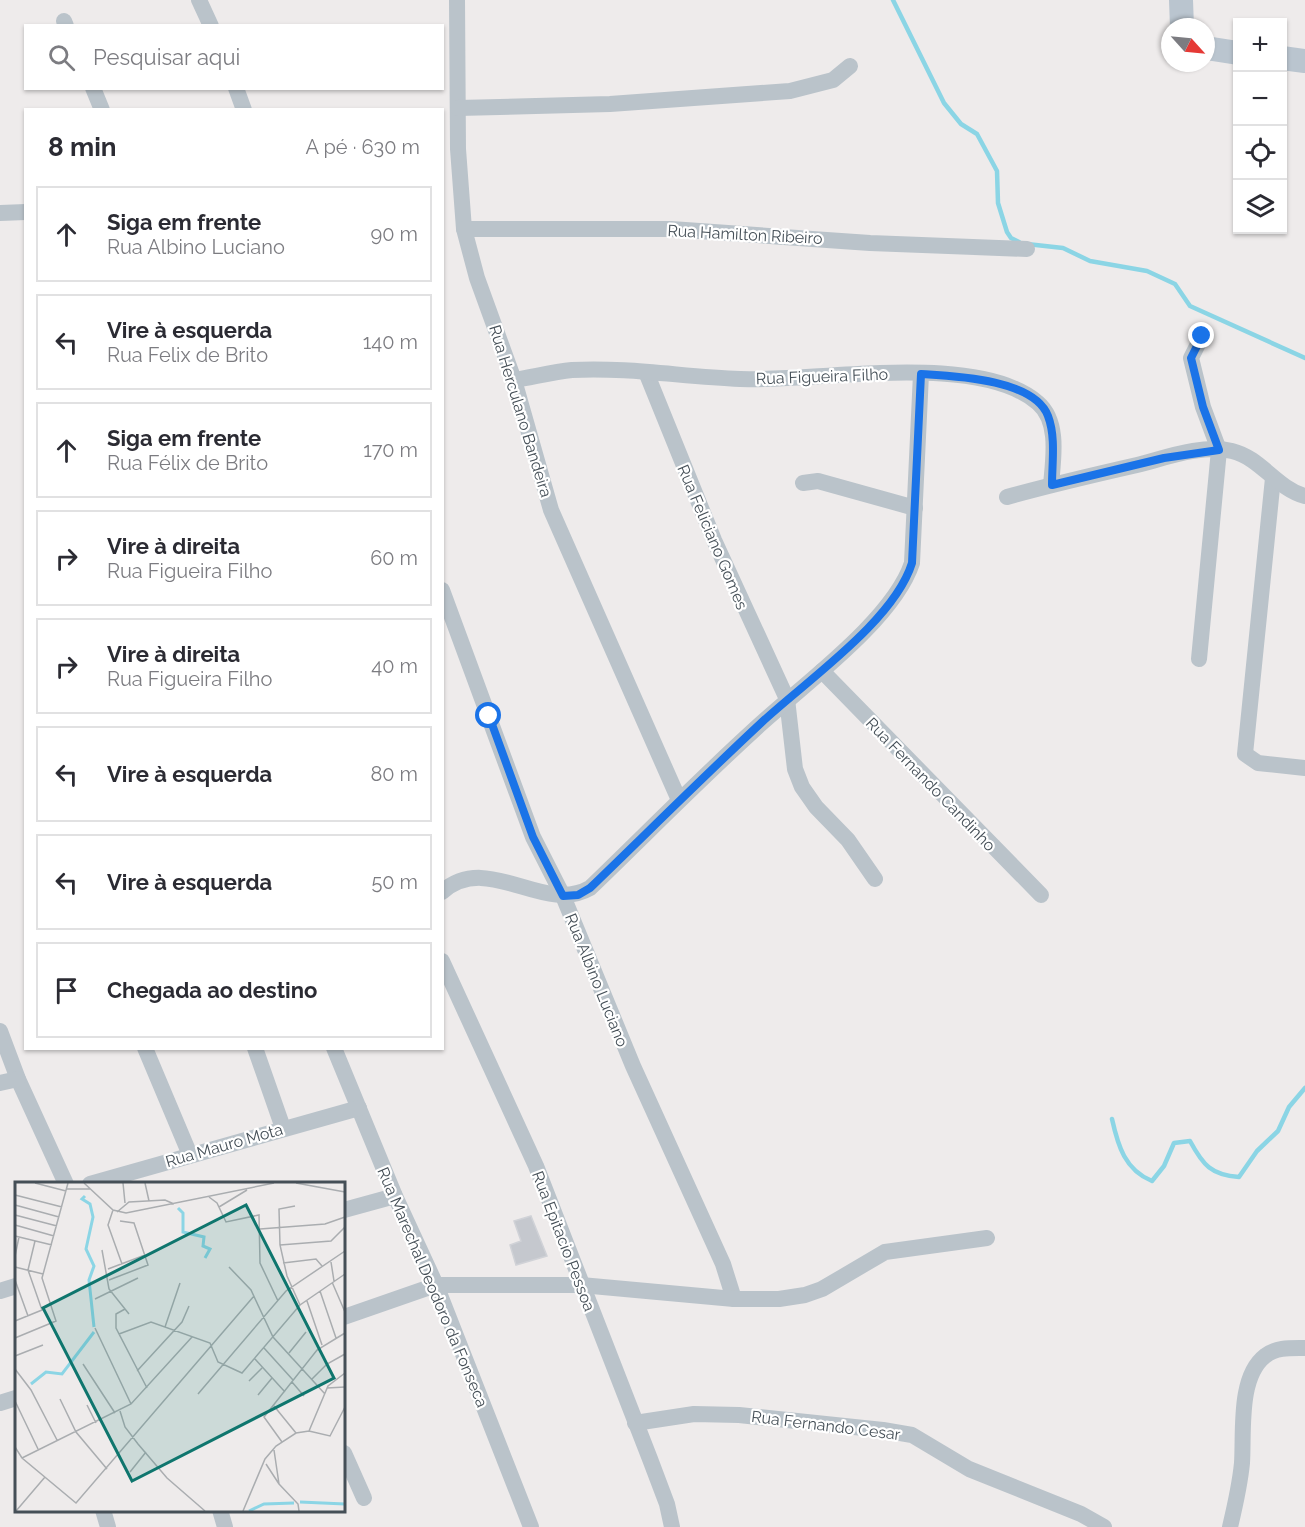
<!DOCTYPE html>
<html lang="pt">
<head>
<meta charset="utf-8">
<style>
  body { margin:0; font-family:Raleway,sans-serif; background:#f2f2f3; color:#2b2b33 }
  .controls { position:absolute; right:18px; top:18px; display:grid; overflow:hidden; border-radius:0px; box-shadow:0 2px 4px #0004 }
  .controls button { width:54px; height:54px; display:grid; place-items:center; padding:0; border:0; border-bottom:2px solid #e1e1e2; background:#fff; color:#2b2b33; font:30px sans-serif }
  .compass { position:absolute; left:1161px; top:18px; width:54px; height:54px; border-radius:50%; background:#fff; box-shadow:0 2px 4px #0004; rotate:117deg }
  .stop { position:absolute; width:18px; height:18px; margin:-14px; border:4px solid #1a73e8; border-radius:50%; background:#fff }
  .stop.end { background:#1a73e8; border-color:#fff; box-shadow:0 2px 6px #0008 }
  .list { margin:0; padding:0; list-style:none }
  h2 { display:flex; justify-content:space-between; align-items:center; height:78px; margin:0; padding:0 24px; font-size:26px }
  h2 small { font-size:20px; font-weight:400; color:#7c7c81 }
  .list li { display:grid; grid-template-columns:39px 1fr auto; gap:18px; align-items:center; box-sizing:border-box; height:96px; margin:0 12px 12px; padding:0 12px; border:2px solid #e1e1e2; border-radius:0px }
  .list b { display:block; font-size:22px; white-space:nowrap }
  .list p { margin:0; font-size:20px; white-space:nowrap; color:#7c7c81 }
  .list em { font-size:20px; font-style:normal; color:#7c7c81 }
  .icon { flex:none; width:33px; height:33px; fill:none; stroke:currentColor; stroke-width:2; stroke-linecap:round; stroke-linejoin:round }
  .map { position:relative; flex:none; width:1305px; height:1527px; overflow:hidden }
  .search { position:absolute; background:#fff; box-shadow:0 2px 4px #0004; left:24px; top:24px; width:420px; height:66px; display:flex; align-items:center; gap:15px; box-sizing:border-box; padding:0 21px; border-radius:0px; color:#7c7c81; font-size:22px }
  .panel { position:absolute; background:#fff; box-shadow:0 2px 4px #0004; left:24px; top:108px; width:420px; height:942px; border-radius:0px }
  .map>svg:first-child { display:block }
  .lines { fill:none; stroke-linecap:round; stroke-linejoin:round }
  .stream { stroke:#8bd5e5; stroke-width:4.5 }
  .building { fill:#c5c8ce; stroke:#d0d2d7; stroke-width:1.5 }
  .street { stroke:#bac3ca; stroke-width:16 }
  .secondary { stroke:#bac5cf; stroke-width:24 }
  .route { stroke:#1a73e8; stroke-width:8 }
  .labels { text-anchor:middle; stroke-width:4.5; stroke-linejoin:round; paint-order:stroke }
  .street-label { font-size:16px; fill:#454f57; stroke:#fff }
  .inset-river { fill:none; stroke:#8bd5e5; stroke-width:3 }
  .inset-road { fill:none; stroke:#aaadb0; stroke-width:1.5 }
  .view { fill:#0f766e; fill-opacity:0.15; stroke:#0f766e; stroke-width:3 }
  .inset-edge { fill:none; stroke:#454f57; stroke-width:3 }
</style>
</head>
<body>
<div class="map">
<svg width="1305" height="1527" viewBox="0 0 1305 1527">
  <rect width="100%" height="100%" fill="#eeebeb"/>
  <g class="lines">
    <g class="stream">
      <polyline points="893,0 944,103 961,124 977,134 997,171 998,203 1007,232 1011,238 1019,242"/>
      <polyline points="1027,244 1063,248 1090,261 1147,271 1175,284 1190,306 1305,358"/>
      <path d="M1112,1119C1118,1146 1125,1170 1152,1181L1164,1166L1174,1143L1190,1141C1203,1165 1211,1175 1239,1177L1257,1151L1278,1131L1289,1107L1305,1088"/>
    </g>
  </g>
  <polygon class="building" points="531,1216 547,1256 516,1265 510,1245 521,1241 514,1221"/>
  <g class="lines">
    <g class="street">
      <polyline points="199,0 211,26"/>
      <polyline points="457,0 458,149 464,229 477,278 514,380 551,510 679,800"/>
      <polyline points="64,21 66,26"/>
      <polyline points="93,88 102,110"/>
      <polyline points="236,88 244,110"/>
      <polyline points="458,108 610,104 790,91 833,80 850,66"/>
      <polyline points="0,213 26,212"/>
      <polyline points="464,229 671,229 870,243 1027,249"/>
      <polyline points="646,372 714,540 787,699 795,769 802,787 816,807 848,840 875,879"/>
      <path d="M514,380C533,377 553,372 572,370C628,367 684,377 740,379C818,382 978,351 1038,403C1060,422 1053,460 1051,485"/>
      <polyline points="1273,478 1245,754 1258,763 1305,768"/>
      <polyline points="803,483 818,481 915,508"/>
      <path d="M1007,497C1050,485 1093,475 1137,465C1165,458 1202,444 1232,451C1261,458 1276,488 1305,496"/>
      <polyline points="442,590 533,837 563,896 633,1066 723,1264 734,1299"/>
      <polyline points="1199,659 1219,450 1203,407 1191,358 1202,336"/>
      <polyline points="822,671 1041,895"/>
      <path d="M442,892C488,851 543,915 590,888C645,835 698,781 754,730C800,687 893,621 912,563L921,374"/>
      <polyline points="442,961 536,1166 650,1459 667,1504 672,1527"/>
      <polyline points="0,1031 18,1079 66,1184"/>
      <polyline points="145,1048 190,1155"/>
      <polyline points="255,1048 283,1128"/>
      <polyline points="334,1048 395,1196 436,1285 531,1527"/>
      <polyline points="0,1083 18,1079"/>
      <polyline points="90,1184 359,1108"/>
      <polyline points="344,1210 395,1196"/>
      <polyline points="0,1291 16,1286"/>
      <polyline points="344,1317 436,1285 581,1285 734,1299 779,1299 805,1295 822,1289 885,1252 987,1238"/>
      <polyline points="0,1403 16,1398"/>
      <polyline points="635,1423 694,1414 739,1415 883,1430 912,1435 969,1469 1081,1514 1104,1527"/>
      <polyline points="344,1453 364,1498"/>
      <polyline points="103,1510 108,1527"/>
      <polyline points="220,1510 225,1527"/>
      <path d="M1230,1527C1235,1506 1240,1484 1242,1463C1244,1432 1238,1377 1265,1356C1276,1347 1291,1348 1305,1348"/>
    </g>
    <g class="secondary">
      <polyline points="1181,0 1182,27"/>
      <polyline points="1206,48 1238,53"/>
      <polyline points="1282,58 1305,61"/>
    </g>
  </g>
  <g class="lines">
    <path class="route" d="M489,716L533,837L563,896L578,895L590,888C647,833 703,777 761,723C806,681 894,621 912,563L921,374C954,376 1034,379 1048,416C1056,437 1052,463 1052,485L1164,458L1219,450L1203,407L1191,358L1202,336"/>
  </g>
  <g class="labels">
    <g class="street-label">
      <text transform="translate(745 234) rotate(3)" y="6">Rua Hamilton Ribeiro</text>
      <text transform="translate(822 376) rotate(-2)" y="6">Rua Figueira Filho</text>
      <text transform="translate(521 411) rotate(73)" y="6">Rua Herculano Bandeira</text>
      <text transform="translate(713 537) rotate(67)" y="6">Rua Feliciano Gomes</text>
      <text transform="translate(931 784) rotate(46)" y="6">Rua Fernando Candinho</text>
      <text transform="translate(597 980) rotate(68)" y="6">Rua Albino Luciano</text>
      <text transform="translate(224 1145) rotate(-16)" y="6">Rua Mauro Mota</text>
      <text transform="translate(564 1241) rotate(69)" y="6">Rua Epitacio Pessoa</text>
      <text transform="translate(433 1287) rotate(67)" y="6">Rua Marechal Deodoro da Fonseca</text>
      <text transform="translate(826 1425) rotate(7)" y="6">Rua Fernando Cesar</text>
    </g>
  </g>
  <g transform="translate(15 1182)">
    <rect width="330" height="330" fill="#eeebeb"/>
    <path class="inset-river" d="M70,14L67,17L75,22L78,35L71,67L79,84L74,98L79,145M163,26L168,31V50L189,55L188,64L195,67L190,76M16,202L31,190L47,192L79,150M285,320L330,322M234,329L249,322L279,321"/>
    <path class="inset-road" d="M20,1L51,9M69,1L98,28L111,31L259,1M108,1L110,21M130,1L134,19M281,1L330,10M52,7H75M0,13L47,25M194,15L202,21L211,40L244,33L245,81L263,119M0,23L44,35M280,24L264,27L265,63L272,94L285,123M204,25L232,8M98,28L93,43L107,82M102,30L114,20L150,18L159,22M0,33L42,44M0,43L39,54M245,47L310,42L330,35M0,54L37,63M265,63L316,59L330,45M87,68L94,107L114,132M0,74L4,55M316,80L319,99M268,81L301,77L307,84M0,85L28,92M214,85L236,108L258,155L310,212M93,87L130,73M0,98L13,134M94,98L133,83L119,41L105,39M317,100L330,130M305,109L321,156M80,117L123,96M292,119L307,163M110,127L101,132V146L132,206M0,139L27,128L13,88L20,59M150,145L165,101M80,146L116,222M104,152L136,140L195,161L203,180L227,191L285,123L330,92M0,156L41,139L27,96L53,1M249,166L278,198M274,171L291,150M0,174L28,163M240,177L270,210M68,182L100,231M0,187L16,208L42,258M122,189L167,140L174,124M297,197L312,182L330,172M234,199L247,186M277,200L289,214M312,206L330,205M183,212L271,109L330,69M243,213L257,196M45,217L61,250L92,287M0,219L23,267M72,223L81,241M259,224L281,251M105,229L110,245L123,262L152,296L190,329M294,249L313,204L330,191M267,260L249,235L302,168L330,151M0,265L7,276L61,321L239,114M7,276L116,222L177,155M251,282L264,302L259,268M115,290L131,270M264,302L283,322L284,329M1,329L30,295M228,329L250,277L261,264L281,251L294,249L315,254L330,225"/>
    <path class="view" d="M231,23L319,196L117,299L28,126Z"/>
    <rect width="330" height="330" class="inset-edge"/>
  </g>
</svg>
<div class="controls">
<button>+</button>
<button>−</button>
<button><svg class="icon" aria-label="locate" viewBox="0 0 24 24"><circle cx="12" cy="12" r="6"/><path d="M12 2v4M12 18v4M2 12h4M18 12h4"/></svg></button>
<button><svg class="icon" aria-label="layers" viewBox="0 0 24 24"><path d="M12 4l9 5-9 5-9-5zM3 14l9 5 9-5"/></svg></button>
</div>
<svg class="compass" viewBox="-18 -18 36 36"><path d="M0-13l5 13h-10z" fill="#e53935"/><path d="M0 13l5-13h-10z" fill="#7c7c81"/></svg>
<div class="stop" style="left:489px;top:716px"></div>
<div class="stop end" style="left:1202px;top:336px"></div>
<div class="search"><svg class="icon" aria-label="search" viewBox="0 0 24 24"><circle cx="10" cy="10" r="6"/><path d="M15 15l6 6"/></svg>Pesquisar aqui</div>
<section class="panel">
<h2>8 min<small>A pé · 630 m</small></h2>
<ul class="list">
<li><svg class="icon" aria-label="ahead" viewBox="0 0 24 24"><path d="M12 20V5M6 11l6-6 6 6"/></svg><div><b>Siga em frente</b><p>Rua Albino Luciano</p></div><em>90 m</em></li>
<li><svg class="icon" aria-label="left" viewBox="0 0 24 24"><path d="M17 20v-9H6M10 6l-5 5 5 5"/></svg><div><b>Vire à esquerda</b><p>Rua Felix de Brito</p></div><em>140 m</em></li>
<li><svg class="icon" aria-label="ahead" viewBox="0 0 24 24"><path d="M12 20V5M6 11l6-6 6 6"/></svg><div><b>Siga em frente</b><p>Rua Félix de Brito</p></div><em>170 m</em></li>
<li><svg class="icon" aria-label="right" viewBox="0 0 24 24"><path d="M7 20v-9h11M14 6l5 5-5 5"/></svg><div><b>Vire à direita</b><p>Rua Figueira Filho</p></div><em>60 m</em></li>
<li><svg class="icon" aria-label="right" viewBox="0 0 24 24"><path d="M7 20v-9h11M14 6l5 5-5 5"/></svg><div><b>Vire à direita</b><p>Rua Figueira Filho</p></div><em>40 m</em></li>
<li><svg class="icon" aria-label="left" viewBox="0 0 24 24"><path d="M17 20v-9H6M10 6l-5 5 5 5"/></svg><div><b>Vire à esquerda</b></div><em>80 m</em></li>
<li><svg class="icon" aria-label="left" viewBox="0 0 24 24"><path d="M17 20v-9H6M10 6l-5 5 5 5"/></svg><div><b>Vire à esquerda</b></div><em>50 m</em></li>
<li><svg class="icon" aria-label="arrive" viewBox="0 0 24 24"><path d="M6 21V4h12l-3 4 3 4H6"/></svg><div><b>Chegada ao destino</b></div></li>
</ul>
</section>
</div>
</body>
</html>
